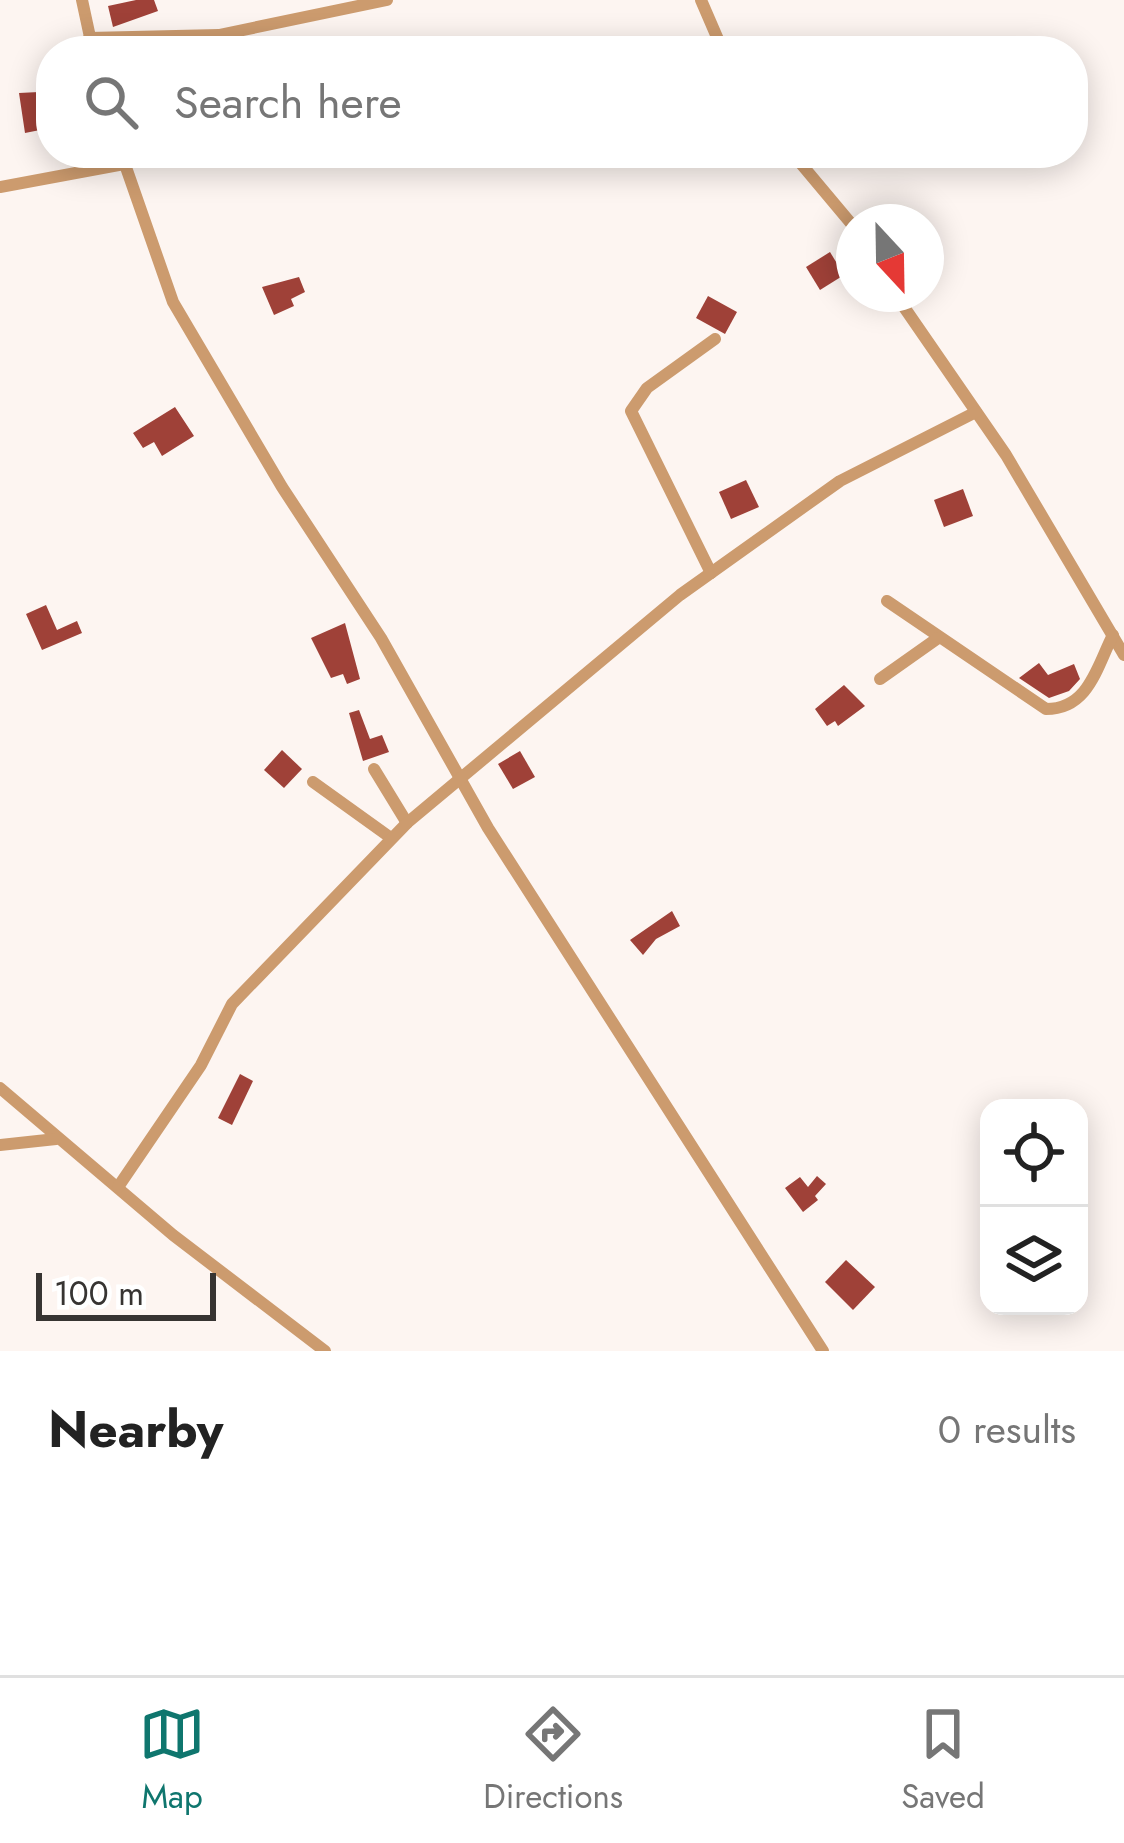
<!DOCTYPE html>
<html lang="en">
<head>
<meta charset="utf-8">
<style>
  body { margin:0; font-family:Jost,sans-serif; background:#f6f6f6; color:#222 }
  .controls { position:absolute; right:36px; bottom:36px; display:grid; overflow:hidden; border-radius:24px; box-shadow:0 6px 30px #0003 }
  .controls button { width:108px; height:108px; display:grid; place-items:center; padding:0; border:0; border-bottom:3px solid #e0e0e0; background:#fff; color:#222; font:60px sans-serif }
  .compass { position:absolute; left:836px; top:204px; width:108px; height:108px; border-radius:50%; background:#fff; box-shadow:0 6px 30px #0003; rotate:158deg }
  .scale { position:absolute; left:36px; bottom:30px; width:180px; box-sizing:border-box; padding-left:12px; border:6px solid #373432; border-top:0; font-size:33px; line-height:42px; white-space:nowrap; color:#373432; -webkit-text-stroke:9px #fff; paint-order:stroke }
  .list { margin:0; padding:0; list-style:none }
  h2 { display:flex; justify-content:space-between; align-items:center; height:156px; margin:0; padding:0 48px; font-size:51px }
  h2 small { font-size:39px; font-weight:400; color:#767676 }
  .icon { flex:none; width:66px; height:66px; fill:none; stroke:currentColor; stroke-width:2; stroke-linecap:round; stroke-linejoin:round }
  .map { position:relative; flex:none; width:1124px; height:1351px; overflow:hidden }
  .search { position:absolute; background:#fff; box-shadow:0 6px 30px #0003; left:36px; right:36px; top:36px; height:132px; display:flex; align-items:center; gap:30px; box-sizing:border-box; padding:0 42px; border-radius:48px; color:#767676; font-size:45px }
  .sheet { height:324px; background:#fff }
  nav { display:flex; justify-content:space-around; align-items:center; box-sizing:border-box; height:168px; border-top:3px solid #e0e0e0; background:#fff; font-size:33px; color:#767676 }
  nav a { display:grid; justify-items:center; gap:6px }
  nav .on { color:#0f766e }
  .map>svg:first-child { display:block }
  .building { fill:#9f4138 }
  .lines { fill:none; stroke-linecap:round; stroke-linejoin:round }
  .minor { stroke:#cc9b6e; stroke-width:12 }
</style>
</head>
<body>
<div class="map">
<svg width="1124" height="1351" viewBox="0 0 1124 1351">
  <rect width="100%" height="100%" fill="#fdf5f1"/>
  <g class="building">
    <polygon points="136,0 154,0 158,11 113,27 108,6"/>
    <polygon points="51,83 51,111 37,113 40,130 25,133 19,93 39,92 38,84"/>
    <polygon points="830,252 844,275 820,290 806,267"/>
    <polygon points="299,277 305,292 291,299 294,306 274,315 262,287"/>
    <polygon points="708,296 737,312 725,334 696,318"/>
    <polygon points="175,407 194,436 162,456 154,442 143,448 133,433"/>
    <polygon points="746,480 759,507 731,519 719,492"/>
    <polygon points="963,489 973,516 944,527 934,500"/>
    <polygon points="46,605 57,630 77,621 82,633 42,650 26,614"/>
    <polygon points="345,623 360,679 347,684 343,674 331,678 311,638"/>
    <polygon points="1039,663 1048,675 1074,664 1080,679 1069,691 1049,698 1019,678"/>
    <polygon points="844,685 865,706 838,726 835,721 827,726 815,709"/>
    <polygon points="359,710 370,739 382,735 389,752 363,761 349,713"/>
    <polygon points="282,750 302,769 284,788 264,770"/>
    <polygon points="520,751 535,777 513,789 498,764"/>
    <polygon points="672,911 680,926 656,939 643,955 630,940"/>
    <polygon points="240,1074 253,1081 232,1125 218,1118"/>
    <polygon points="817,1176 826,1184 815,1196 818,1200 803,1212 785,1188 800,1177 808,1187"/>
    <polygon points="846,1260 875,1287 853,1310 825,1282"/>
  </g>
  <g class="lines">
    <g class="minor">
      <polyline points="82,0 93,51"/>
      <polyline points="701,0 723,51"/>
      <polyline points="89,38 219,35 387,0"/>
      <polyline points="121,153 173,302 282,487 381,638 488,828 823,1351"/>
      <polyline points="792,153 854,227"/>
      <polyline points="0,187 124,164"/>
      <polyline points="895,294 1006,455 1124,655"/>
      <polyline points="711,573 631,411 647,388 715,339"/>
      <path d="M887,601L1046,709C1089,709 1097,666 1113,635"/>
      <polyline points="880,679 938,638"/>
      <polyline points="374,769 407,823"/>
      <polyline points="313,782 391,838"/>
      <polyline points="0,1088 173,1235 325,1351"/>
      <polyline points="0,1145 56,1139"/>
      <polyline points="118,1187 201,1065 232,1004 407,823 680,595 840,481 976,412"/>
    </g>
  </g>
</svg>
<div class="controls">
<button><svg class="icon" aria-label="locate" viewBox="0 0 24 24"><circle cx="12" cy="12" r="6"/><path d="M12 2v4M12 18v4M2 12h4M18 12h4"/></svg></button>
<button><svg class="icon" aria-label="layers" viewBox="0 0 24 24"><path d="M12 4l9 5-9 5-9-5zM3 14l9 5 9-5"/></svg></button>
</div>
<svg class="compass" viewBox="-18 -18 36 36"><path d="M0-13l5 13h-10z" fill="#e53935"/><path d="M0 13l5-13h-10z" fill="#767676"/></svg>
<div class="scale">100 m</div>
<div class="search"><svg class="icon" aria-label="search" viewBox="0 0 24 24"><circle cx="10" cy="10" r="6"/><path d="M15 15l6 6"/></svg>Search here</div>
</div>
<section class="sheet">
<h2>Nearby<small>0 results</small></h2>
<ul class="list">
</ul>
</section>
<nav>
<a class="on"><svg class="icon" aria-label="map" viewBox="0 0 24 24"><path d="M3 6l6-2 6 2 6-2v14l-6 2-6-2-6 2zM9 4v14M15 6v14"/></svg>Map</a>
<a><svg class="icon" aria-label="directions" viewBox="0 0 24 24"><path d="M12 3l9 9-9 9-9-9zM9 14v-3h6M13 9l2 2-2 2"/></svg>Directions</a>
<a><svg class="icon" aria-label="saved" viewBox="0 0 24 24"><path d="M7 4h10v16l-5-4-5 4z"/></svg>Saved</a>
</nav>
</body>
</html>
